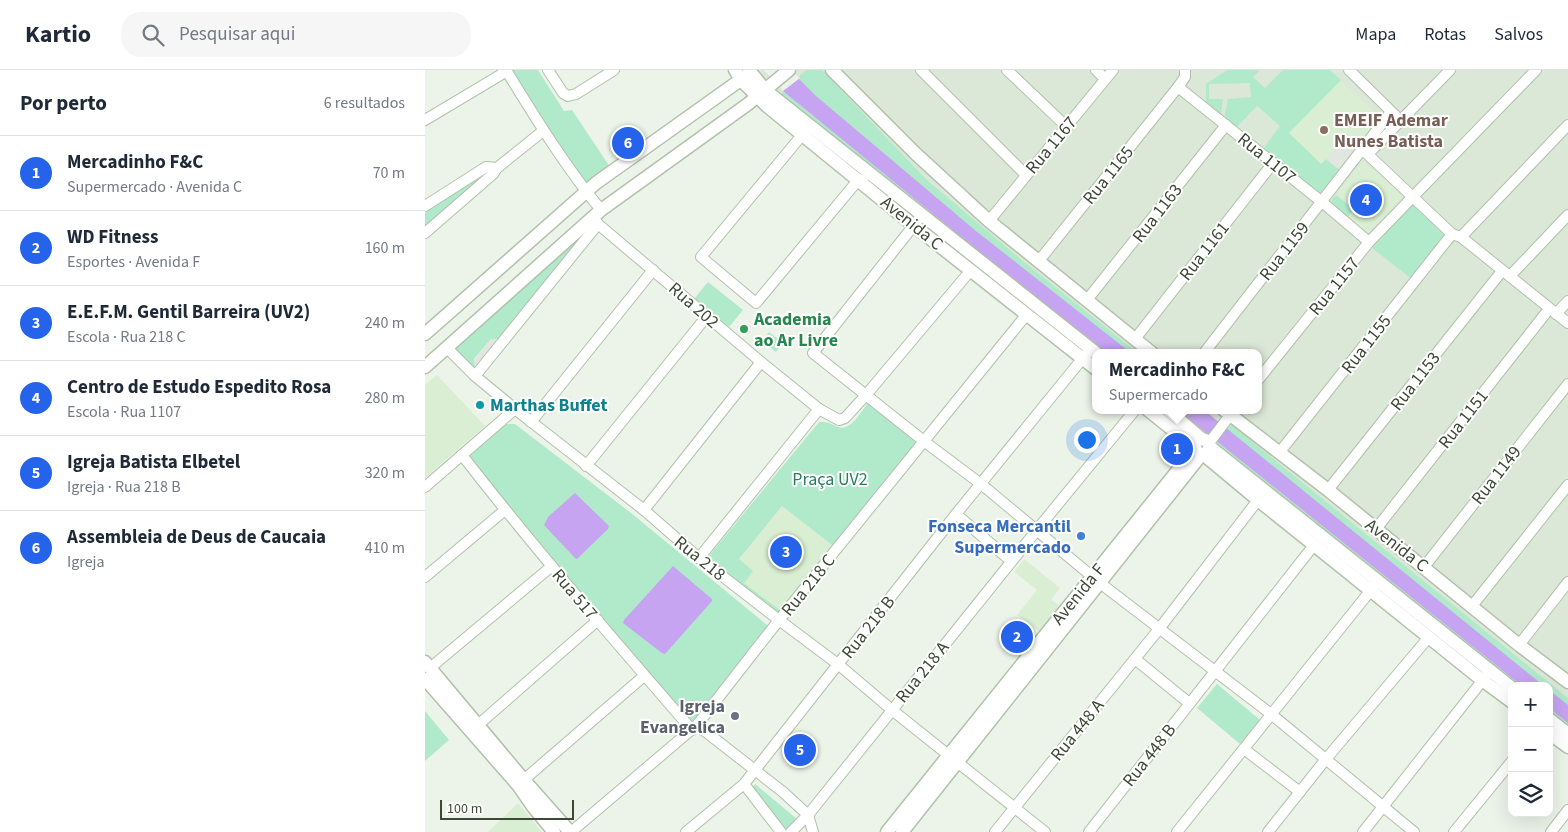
<!DOCTYPE html>
<html lang="pt">
<head>
<meta charset="utf-8">
<style>
  body { margin:0; font-family:"Source Sans 3",sans-serif; background:#f6f6f7; color:#1f2937 }
  .controls { position:absolute; right:15px; bottom:15px; display:grid; overflow:hidden; border-radius:10px; box-shadow:0 5px 20px #0002 }
  .controls button { width:45px; height:45px; display:grid; place-items:center; padding:0; border:0; border-bottom:1px solid #e0e1e3; background:#fff; color:#1f2937; font:25px sans-serif }
  .scale { position:absolute; left:15px; bottom:12px; width:134px; box-sizing:border-box; padding-left:5px; border:2px solid #3d4837; border-top:0; font-size:14px; line-height:18px; white-space:nowrap; color:#3d4837; -webkit-text-stroke:4px #fff; paint-order:stroke }
  .you { position:absolute; left:661px; top:369px; width:18px; height:18px; margin:-12px; border:4px solid #fff; border-radius:50%; background:#1a73e8; box-shadow:0 0 0 8px #1a73e833 }
  .badge { display:grid; place-items:center; width:32px; height:32px; border-radius:50%; background:#2563eb; color:#fff; font-size:16px; font-weight:700 }
  .pin { position:absolute; translate:-50% -50%; border:2px solid #fff; box-shadow:0 1px 5px #0006 }
  .popup { position:absolute; left:667px; top:279px; width:170px; height:65px; box-sizing:border-box; display:grid; place-content:center; border-radius:10px; background:#fff; filter:drop-shadow(0 1px 4px #0005); font-size:16px; white-space:nowrap; color:#747a83 }
  .popup b { font-size:19px; color:#1f2937 }
  .popup::after { content:''; position:absolute; left:50%; top:100%; margin-left:-10px; border:10px solid transparent; border-top-color:#fff }
  .list { margin:0; padding:0; list-style:none }
  h2 { display:flex; justify-content:space-between; align-items:center; height:65px; margin:0; padding:0 20px; font-size:21px }
  h2 small { font-size:16px; font-weight:400; color:#747a83 }
  .list li { display:grid; grid-template-columns:32px 1fr auto; gap:15px; align-items:center; box-sizing:border-box; height:75px; padding:0 20px; border-top:1px solid #e0e1e3 }
  .list b { display:block; font-size:19px; white-space:nowrap }
  .list p { margin:0; font-size:16px; white-space:nowrap; color:#747a83 }
  .list em { font-size:16px; font-style:normal; color:#747a83 }
  .icon { flex:none; width:28px; height:28px; fill:none; stroke:currentColor; stroke-width:2; stroke-linecap:round; stroke-linejoin:round }
  .map { position:relative; flex:none; width:1143px; height:762px; overflow:hidden }
  header { display:flex; align-items:center; gap:30px; box-sizing:border-box; height:70px; padding:0 25px; background:#fff; border-bottom:1px solid #e0e1e3 }
  header strong { font-size:24px }
  nav { display:flex; gap:28px; margin-inline-start:auto; font-size:18px }
  .search { width:350px; height:45px; background:#f6f6f7; display:flex; align-items:center; gap:12px; box-sizing:border-box; padding:0 18px; border-radius:20px; color:#747a83; font-size:19px }
  main { display:flex }
  aside { flex:1; background:#fff }
  .map>svg:first-child { display:block }
  .residential { fill:#dce8d7 }
  .education { fill:#d9eed2 }
  .green { fill:#b1e9cb; fill-rule:evenodd }
  .parking { fill:#e2e6e0 }
  .water { fill:#c6a4f1 }
  .pier { fill:#ecf4e9 }
  .lines { fill:none; stroke-linecap:round; stroke-linejoin:round }
  .minor-casing { stroke:#b2c0ab; stroke-width:12 }
  .tertiary-casing { stroke:#b2c0ab; stroke-width:15 }
  .minor { stroke:#fff; stroke-width:10 }
  .tertiary { stroke:#fff; stroke-width:12 }
  .education-dot { fill:#8d6e63; stroke:#fff; stroke-width:2 }
  .leisure-dot { fill:#2e9e5b; stroke:#fff; stroke-width:2 }
  .culture-dot { fill:#0f9aa8; stroke:#fff; stroke-width:2 }
  .shop-dot { fill:#3f7fe0; stroke:#fff; stroke-width:2 }
  .worship-dot { fill:#6b7280; stroke:#fff; stroke-width:2 }
  .labels { text-anchor:middle; stroke-width:4; stroke-linejoin:round; paint-order:stroke }
  .education-label { font-size:18px; font-weight:bold; fill:#785e54; stroke:#fff; text-anchor:start }
  .street-label { font-size:18px; fill:#3d4837; stroke:#fff }
  .leisure-label { font-size:18px; font-weight:bold; fill:#27864d; stroke:#fff; text-anchor:start }
  .culture-label { font-size:18px; font-weight:bold; fill:#0d838f; stroke:#fff; text-anchor:start }
  .park-label { font-size:18px; fill:#297b5e; stroke:#fff }
  .shop-label { font-size:18px; font-weight:bold; fill:#366cbe; stroke:#fff; text-anchor:end }
  .worship-label { font-size:18px; font-weight:bold; fill:#5b616d; stroke:#fff; text-anchor:end }
</style>
</head>
<body>
<header>
<strong>Kartio</strong>
<div class="search"><svg class="icon" aria-label="search" viewBox="0 0 24 24"><circle cx="10" cy="10" r="6"/><path d="M15 15l6 6"/></svg>Pesquisar aqui</div>
<nav><a>Mapa</a><a>Rotas</a><a>Salvos</a></nav>
</header>
<main>
<aside>
<h2>Por perto<small>6 resultados</small></h2>
<ul class="list">
<li><span class="badge">1</span><div><b>Mercadinho F&amp;C</b><p>Supermercado · Avenida C</p></div><em>70 m</em></li>
<li><span class="badge">2</span><div><b>WD Fitness</b><p>Esportes · Avenida F</p></div><em>160 m</em></li>
<li><span class="badge">3</span><div><b>E.E.F.M. Gentil Barreira (UV2)</b><p>Escola · Rua 218 C</p></div><em>240 m</em></li>
<li><span class="badge">4</span><div><b>Centro de Estudo Espedito Rosa</b><p>Escola · Rua 1107</p></div><em>280 m</em></li>
<li><span class="badge">5</span><div><b>Igreja Batista Elbetel</b><p>Igreja · Rua 218 B</p></div><em>320 m</em></li>
<li><span class="badge">6</span><div><b>Assembleia de Deus de Caucaia</b><p>Igreja</p></div><em>410 m</em></li>
</ul>
</aside>
<div class="map">
<svg width="1143" height="762" viewBox="0 0 1143 762">
  <rect width="100%" height="100%" fill="#ecf4e9"/>
  <polygon class="residential" points="314,0 1143,0 1143,677 1124,616 1087,616 726,340 833,340 833,283 671,283 671,296 346,39"/>
  <g class="education">
    <polygon points="905,0 956,48 895,123 838,79 855,56 831,36"/>
    <polygon points="938,91 978,126 942,164 904,134"/>
    <polygon points="12,305 60,356 0,408 0,315"/>
    <polygon points="357,436 407,475 355,540 319,513 314,489"/>
    <polygon points="599,489 635,518 626,530 635,536 615,562 592,545 612,520 589,502"/>
    <polygon points="93,733 117,762 63,762"/>
  </g>
  <g class="green">
    <polygon points="82,0 113,0 139,41 147,40 185,97 161,116"/>
    <polygon points="381,0 397,0 503,111 598,191 713,283 671,283 356,24"/>
    <polygon points="802,0 835,0 828,7 840,18 858,0 905,0 916,10 864,63 896,94 901,89 915,100 895,123 838,79 855,56 832,36 811,58 799,49 803,29 826,27 825,13 784,14 784,29 798,29 796,46 781,34 781,14"/>
    <polygon points="73,94 0,163 0,143"/>
    <polygon points="911,125 929,139 922,148 904,134"/>
    <polygon points="988,135 1023,167 988,210 947,178"/>
    <polygon points="150,171 152,174 75,269 66,269 49,289 50,297 47,300 29,281 46,264"/>
    <polygon points="283,212 318,240 304,257 269,229"/>
    <polygon points="344,262 358,273 351,282 337,271"/>
    <path d="M443,333H446L490,369L491,372L357,546L284,494L282,488L394,352C401,351 406,354 413,357C425,362 436,342 443,333ZM357,436L407,475L355,540L319,513L328,501L314,489Z"/>
    <polygon points="81,354 90,354 206,443 342,555 342,560 266,653 91,451 46,389 46,384"/>
    <polygon points="801,355 808,356 1143,628 1143,661 1124,646 1124,616 1087,616 789,373"/>
    <polygon points="792,614 835,650 815,674 772,638"/>
    <polygon points="0,641 24,670 0,691"/>
    <polygon points="330,714 372,749 358,762 326,720"/>
  </g>
  <g class="parking">
    <polygon points="925,64 936,74 915,100 901,89"/>
    <polygon points="66,269 75,269 50,297 49,290"/>
  </g>
  <g class="water">
    <polygon points="338,0 365,0 391,26 551,161 706,283 681,283 540,170 358,21"/>
    <polygon points="753,340 779,340 1119,616 1097,616"/>
    <polygon points="150,423 184,456 183,459 152,489 150,488 119,455 123,447"/>
    <polygon points="248,496 287,529 287,531 240,584 237,583 198,553 199,550"/>
    <polygon points="1124,620 1143,635 1143,653 1124,638"/>
  </g>
  <polygon class="pier" points="338,0 365,0 375,8 358,21"/>
  <g class="lines">
    <g class="minor-casing">
      <g id="minor">
        <path d="M81,0C111,49 140,96 176,140"/>
        <polyline points="123,0 138,23 143,26 151,24 189,0"/>
        <polyline points="496,0 601,105"/>
        <polyline points="582,0 642,57"/>
        <polyline points="671,0 680,9"/>
        <polyline points="760,0 760,7 753,17 897,132 944,172"/>
        <polyline points="924,0 971,46"/>
        <polyline points="0,50 82,1"/>
        <polyline points="382,59 276,187 331,233 434,109 438,110"/>
        <polyline points="938,80 1027,164 1036,167 1143,253"/>
        <polyline points="943,84 1025,0"/>
        <polyline points="0,136 61,97 72,98"/>
        <polyline points="168,147 173,154 336,292 394,339 414,350 420,348 441,325 546,200"/>
        <polyline points="493,150 388,283 500,372 556,414 675,513 846,644 989,762"/>
        <polyline points="564,151 688,0"/>
        <polyline points="0,163 68,104 72,98 118,61"/>
        <polyline points="1036,167 1143,55"/>
        <polyline points="613,192 753,17"/>
        <polyline points="1085,206 1143,145"/>
        <polyline points="662,230 801,55"/>
        <polyline points="1131,244 1143,231"/>
        <polyline points="710,269 848,93"/>
        <polyline points="22,278 50,306 90,339 219,440 274,488 354,550 414,595 467,640 620,762"/>
        <polyline points="779,283 966,42"/>
        <polyline points="50,306 173,154"/>
        <polyline points="833,310 944,172 1111,0"/>
        <polyline points="106,352 228,200"/>
        <polyline points="784,373 809,340"/>
        <polyline points="854,383 1027,164"/>
        <path d="M37,385C110,479 189,570 267,660"/>
        <polyline points="161,396 282,246"/>
        <polyline points="0,417 90,339"/>
        <polyline points="903,420 1077,201"/>
        <polyline points="219,440 336,292"/>
        <polyline points="531,444 586,491"/>
        <polyline points="951,459 1124,239"/>
        <polyline points="274,488 394,339"/>
        <polyline points="999,497 1143,314"/>
        <polyline points="0,507 80,440"/>
        <polyline points="1047,536 1143,415"/>
        <polyline points="1094,575 1143,512"/>
        <polyline points="710,589 764,633"/>
        <polyline points="5,598 127,496"/>
        <polyline points="53,655 173,550"/>
        <polyline points="272,655 358,722 383,745 388,762"/>
        <polyline points="819,679 875,722"/>
        <polyline points="94,714 219,606"/>
        <polyline points="319,714 356,762"/>
        <polyline points="146,762 272,655 354,550 602,244"/>
        <polyline points="261,762 319,714 531,444 662,283"/>
        <polyline points="366,762 383,745 611,461 710,340"/>
        <polyline points="570,762 734,559 833,430"/>
        <polyline points="664,762 889,475"/>
        <polyline points="752,762 950,515"/>
        <polyline points="843,762 901,689 1004,567"/>
        <polyline points="938,762 1061,606"/>
        <polyline points="1029,762 1087,691"/>
        <polyline points="1126,762 1143,740"/>
      </g>
    </g>
    <g class="tertiary-casing">
      <g id="tertiary">
        <polyline points="310,0 316,10 342,36 488,155 671,299"/>
        <polyline points="324,0 340,20 671,283"/>
        <polyline points="407,0 491,84 564,151 727,283"/>
        <polyline points="0,264 171,113 321,6"/>
        <polyline points="0,297 176,140 323,34 364,0"/>
        <polyline points="723,340 769,377 774,384 781,384 785,377 783,371 777,369 771,371 769,377"/>
        <polyline points="743,340 777,369"/>
        <polyline points="799,340 903,420 1094,575 1143,612"/>
        <polyline points="785,377 1087,618"/>
        <polyline points="779,385 833,430 1057,610 1087,632"/>
        <polyline points="0,592 98,709 145,762"/>
        <polyline points="0,609 93,715 109,738 129,762"/>
        <polyline points="1124,649 1143,664"/>
        <polyline points="1124,663 1143,677"/>
        <polyline points="462,762 770,379"/>
        <polyline points="477,762 776,385"/>
      </g>
    </g>
    <use href="#minor" class="minor"/>
    <use href="#tertiary" class="tertiary"/>
  </g>
  <circle class="education-dot" cx="899" cy="60" r="5"/>
  <circle class="leisure-dot" cx="319" cy="259" r="5"/>
  <circle class="culture-dot" cx="55" cy="335" r="5"/>
  <circle class="shop-dot" cx="656" cy="466" r="5"/>
  <circle class="worship-dot" cx="310" cy="646" r="5"/>
  <g class="labels">
    <g class="education-label">
      <text x="909" y="56">EMEIF Ademar<tspan x="909" dy="21">Nunes Batista</tspan></text>
    </g>
    <g class="street-label">
      <text transform="translate(626 75) rotate(-50)" y="6">Rua 1167</text>
      <text transform="translate(842 88) rotate(39)" y="6">Rua 1107</text>
      <text transform="translate(683 105) rotate(-51)" y="6">Rua 1165</text>
      <text transform="translate(732 143) rotate(-52)" y="6">Rua 1163</text>
      <text transform="translate(487 153) rotate(39)" y="6">Avenida C</text>
      <text transform="translate(779 181) rotate(-52)" y="6">Rua 1161</text>
      <text transform="translate(859 181) rotate(-52)" y="6">Rua 1159</text>
      <text transform="translate(909 216) rotate(-51)" y="6">Rua 1157</text>
      <text transform="translate(269 235) rotate(41)" y="6">Rua 202</text>
      <text transform="translate(941 274) rotate(-52)" y="6">Rua 1155</text>
      <text transform="translate(990 311) rotate(-52)" y="6">Rua 1153</text>
      <text transform="translate(1038 349) rotate(-52)" y="6">Rua 1151</text>
      <text transform="translate(1071 405) rotate(-52)" y="6">Rua 1149</text>
      <text transform="translate(972 475) rotate(38)" y="6">Avenida C</text>
      <text transform="translate(275 488) rotate(39)" y="6">Rua 218</text>
      <text transform="translate(383 515) rotate(-51)" y="6">Rua 218 C</text>
      <text transform="translate(150 524) rotate(50)" y="6">Rua 517</text>
      <text transform="translate(653 524) rotate(-51)" y="6">Avenida F</text>
      <text transform="translate(443 557) rotate(-52)" y="6">Rua 218 B</text>
      <text transform="translate(497 602) rotate(-51)" y="6">Rua 218 A</text>
      <text transform="translate(652 660) rotate(-51)" y="6">Rua 448 A</text>
      <text transform="translate(724 685) rotate(-52)" y="6">Rua 448 B</text>
    </g>
    <g class="leisure-label">
      <text x="329" y="255">Academia<tspan x="329" dy="21">ao Ar Livre</tspan></text>
    </g>
    <g class="culture-label">
      <text x="65" y="341">Marthas Buffet</text>
    </g>
    <g class="park-label">
      <text x="405" y="415">Praça UV2</text>
    </g>
    <g class="shop-label">
      <text x="646" y="462">Fonseca Mercantil<tspan x="646" dy="21">Supermercado</tspan></text>
    </g>
    <g class="worship-label">
      <text x="300" y="642">Igreja<tspan x="300" dy="21">Evangelica</tspan></text>
    </g>
  </g>
</svg>
<div class="controls">
<button>+</button>
<button>−</button>
<button><svg class="icon" aria-label="layers" viewBox="0 0 24 24"><path d="M12 4l9 5-9 5-9-5zM3 14l9 5 9-5"/></svg></button>
</div>
<div class="scale">100 m</div>
<div class="you"></div>
<div class="pin badge" style="left:752px;top:379px">1</div>
<div class="popup"><b>Mercadinho F&amp;C</b>Supermercado</div>
<div class="pin badge" style="left:592px;top:567px">2</div>
<div class="pin badge" style="left:361px;top:482px">3</div>
<div class="pin badge" style="left:941px;top:130px">4</div>
<div class="pin badge" style="left:375px;top:680px">5</div>
<div class="pin badge" style="left:203px;top:73px">6</div>
</div>
</main>
</body>
</html>
